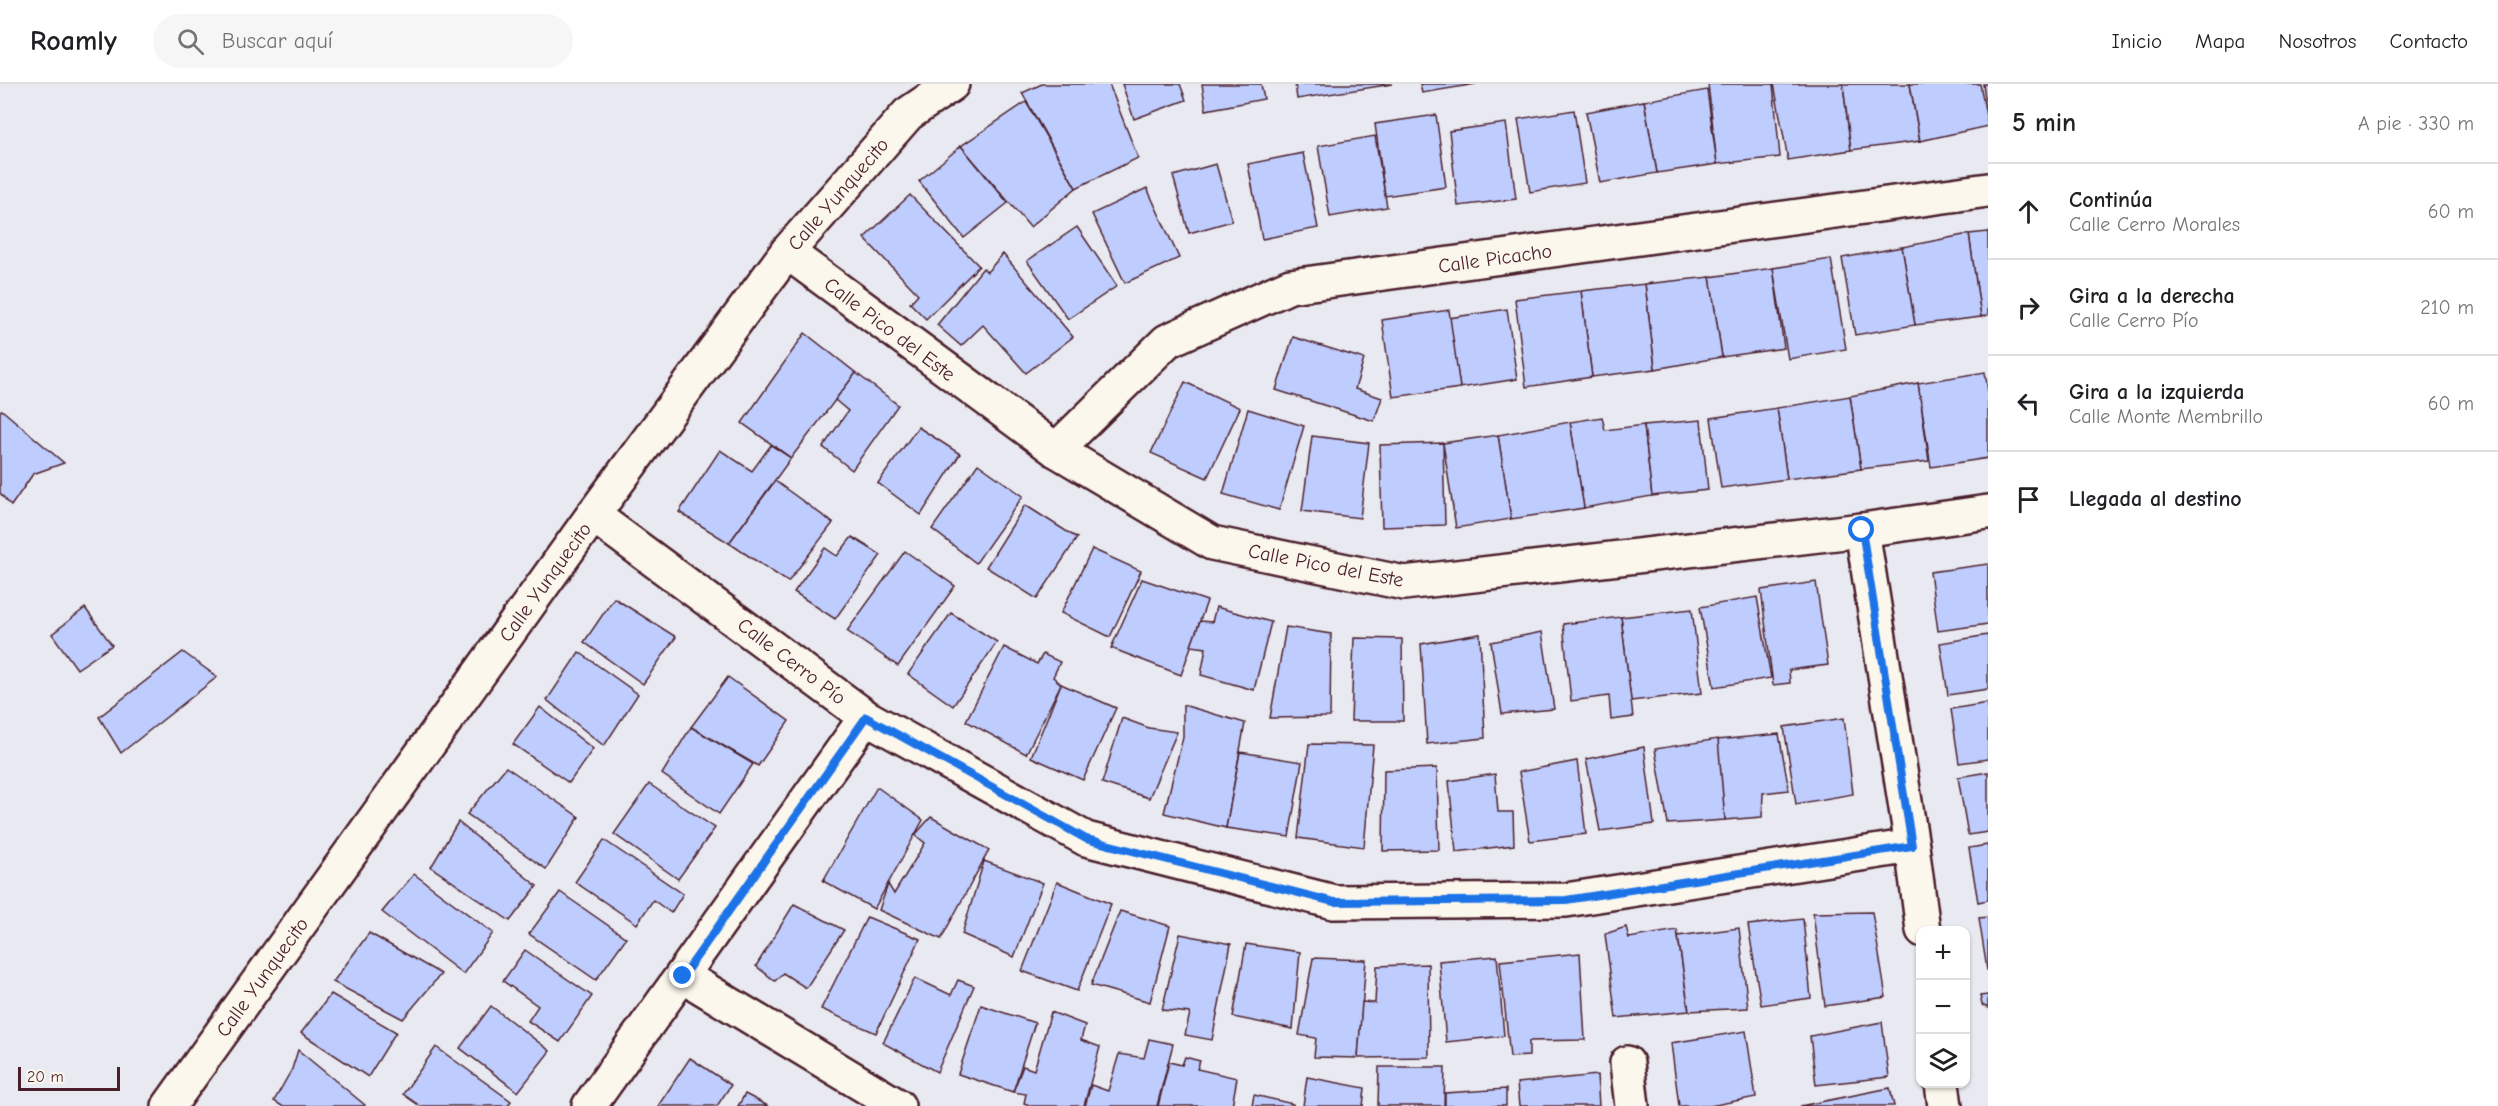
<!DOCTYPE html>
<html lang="es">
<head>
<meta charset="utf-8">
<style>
  body { margin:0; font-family:"Comic Neue",sans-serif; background:#f6f6f6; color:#202124 }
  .controls { position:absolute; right:18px; bottom:18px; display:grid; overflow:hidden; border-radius:12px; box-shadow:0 2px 4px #0004 }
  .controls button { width:54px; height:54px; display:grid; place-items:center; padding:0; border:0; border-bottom:2px solid #e0e0e0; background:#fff; color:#202124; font:30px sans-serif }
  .scale { position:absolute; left:18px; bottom:15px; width:102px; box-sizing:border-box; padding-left:6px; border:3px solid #4a1f2b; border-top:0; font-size:16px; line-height:21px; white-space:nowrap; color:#4a1f2b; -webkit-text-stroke:4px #fbf7ec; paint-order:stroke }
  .stop { position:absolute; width:18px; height:18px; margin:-14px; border:4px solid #1a73e8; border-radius:50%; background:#fff }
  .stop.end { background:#1a73e8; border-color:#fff; box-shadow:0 2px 6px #0008 }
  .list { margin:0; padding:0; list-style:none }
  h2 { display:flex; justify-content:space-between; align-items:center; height:78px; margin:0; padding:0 24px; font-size:26px }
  h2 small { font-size:20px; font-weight:400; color:#757577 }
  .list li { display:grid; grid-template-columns:39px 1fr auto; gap:18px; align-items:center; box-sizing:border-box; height:96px; padding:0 24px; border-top:2px solid #e0e0e0 }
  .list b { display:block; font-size:22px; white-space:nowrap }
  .list p { margin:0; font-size:20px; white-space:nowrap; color:#757577 }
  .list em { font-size:20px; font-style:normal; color:#757577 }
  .icon { flex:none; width:33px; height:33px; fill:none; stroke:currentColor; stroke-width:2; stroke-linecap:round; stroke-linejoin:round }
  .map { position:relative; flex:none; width:1988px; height:1022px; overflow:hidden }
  header { display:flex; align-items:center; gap:36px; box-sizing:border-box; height:84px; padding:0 30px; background:#fff; border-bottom:2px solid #e0e0e0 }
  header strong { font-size:28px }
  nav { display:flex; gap:33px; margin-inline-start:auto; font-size:21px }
  .search { width:420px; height:54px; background:#f6f6f6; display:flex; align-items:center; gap:15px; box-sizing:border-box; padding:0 21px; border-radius:33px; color:#757577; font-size:22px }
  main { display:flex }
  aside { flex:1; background:#fff }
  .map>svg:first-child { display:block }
  .building { fill:#bfcdfe; stroke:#4a1f2b; stroke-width:1.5 }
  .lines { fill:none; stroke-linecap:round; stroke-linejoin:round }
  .minor-casing { stroke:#4a1f2b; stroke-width:38 }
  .minor { stroke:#fbf7ec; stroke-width:33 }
  .route { stroke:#1a73e8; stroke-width:8 }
  .labels { text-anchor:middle; stroke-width:5; stroke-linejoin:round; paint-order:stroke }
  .street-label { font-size:20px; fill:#4a1f2b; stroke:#fbf7ec }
</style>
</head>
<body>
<header>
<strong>Roamly</strong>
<div class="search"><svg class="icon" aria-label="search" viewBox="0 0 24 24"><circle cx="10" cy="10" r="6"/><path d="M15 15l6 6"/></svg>Buscar aquí</div>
<nav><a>Inicio</a><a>Mapa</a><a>Nosotros</a><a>Contacto</a></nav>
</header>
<main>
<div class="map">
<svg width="1988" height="1022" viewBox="0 0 1988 1022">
  <rect width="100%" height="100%" fill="#e9eaf1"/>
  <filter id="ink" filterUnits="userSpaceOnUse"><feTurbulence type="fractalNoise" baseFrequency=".0167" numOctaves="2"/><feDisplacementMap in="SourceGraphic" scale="12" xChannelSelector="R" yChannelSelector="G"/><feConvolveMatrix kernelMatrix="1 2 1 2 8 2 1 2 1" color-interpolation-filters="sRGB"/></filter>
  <g filter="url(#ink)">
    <g class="building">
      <polygon points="1042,0 1109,0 1138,74 1076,104 1022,9"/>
      <polygon points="1122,0 1180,0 1186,16 1134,35"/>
      <polygon points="1202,0 1261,0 1264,15 1206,26"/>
      <polygon points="1295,0 1393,0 1297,15"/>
      <polygon points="1420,0 1476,0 1422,9"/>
      <polygon points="1708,0 1773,0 1780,73 1717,80"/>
      <polygon points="1774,0 1843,0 1851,66 1788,76"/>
      <polygon points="1843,0 1910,0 1920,57 1851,66"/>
      <polygon points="1910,0 1980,0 1988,42 1920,57"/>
      <polygon points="1983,0 1988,0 1988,36"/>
      <polygon points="1707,6 1717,80 1657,89 1644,17"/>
      <polygon points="1644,17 1657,89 1600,99 1586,28"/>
      <polygon points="1026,18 1076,104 1030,143 961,62"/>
      <polygon points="1574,26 1585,99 1530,108 1518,35"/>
      <polygon points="1436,31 1446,103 1385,112 1375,40"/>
      <polygon points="1506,39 1516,115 1458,122 1449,47"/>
      <polygon points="1375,52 1387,123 1330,133 1318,62"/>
      <polygon points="961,62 1008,119 964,154 919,97"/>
      <polygon points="1303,69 1318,144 1262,155 1248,80"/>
      <polygon points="1216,80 1232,137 1189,149 1173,92"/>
      <polygon points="1147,104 1179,174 1125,199 1092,130"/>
      <polygon points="910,111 979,182 926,235 910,219 918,210 864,154"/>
      <polygon points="1077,143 1117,202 1068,235 1027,177"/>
      <polygon points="1988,148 1988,231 1981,233 1969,150"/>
      <polygon points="1969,150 1981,233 1915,241 1902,163"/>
      <polygon points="1902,163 1915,241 1855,251 1842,174"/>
      <polygon points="1003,170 1073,253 1026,289 983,241 961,262 937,241 983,184 987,188"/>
      <polygon points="1831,175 1846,265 1788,275 1773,184"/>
      <polygon points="1773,184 1784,264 1722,273 1710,193"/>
      <polygon points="1710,193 1722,273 1655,285 1645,200"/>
      <polygon points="1645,200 1655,285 1592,293 1581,207"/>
      <polygon points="1581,207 1592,293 1526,303 1515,215"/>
      <polygon points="1507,225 1517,295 1460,304 1449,234"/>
      <polygon points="1449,226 1460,304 1393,313 1382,236"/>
      <polygon points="805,249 856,289 791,374 742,339"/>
      <polygon points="1293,253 1364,275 1355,305 1382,314 1374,337 1276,306"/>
      <polygon points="1985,288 1988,307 1988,374 1931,383 1918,299"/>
      <polygon points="856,289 898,321 852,386 823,363 848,327 835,316"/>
      <polygon points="1185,298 1240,324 1207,394 1151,369"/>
      <polygon points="1918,299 1929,377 1861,385 1850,312"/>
      <polygon points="1850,312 1861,385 1787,395 1777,324"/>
      <polygon points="1777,324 1787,395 1721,404 1711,334"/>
      <polygon points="1248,325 1304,342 1279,426 1223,410"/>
      <polygon points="2,326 64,379 33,390 11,422 0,409 0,327"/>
      <polygon points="1602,333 1605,346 1644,341 1652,412 1584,424 1570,338"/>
      <polygon points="1701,336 1708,406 1652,412 1644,341"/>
      <polygon points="1570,338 1584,424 1511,435 1498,351"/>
      <polygon points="918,343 960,370 921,431 878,399"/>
      <polygon points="1498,351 1511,435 1456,444 1443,359"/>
      <polygon points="1312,352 1369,359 1360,434 1302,427"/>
      <polygon points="1443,359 1445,441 1382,443 1380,361"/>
      <polygon points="771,361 791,374 729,459 679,428 720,366 752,387"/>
      <polygon points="978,380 1023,412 976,479 932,445"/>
      <polygon points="775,397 833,439 788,498 729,459"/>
      <polygon points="1025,421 1077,454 1037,515 986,483"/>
      <polygon points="852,453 881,471 835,535 794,508 825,464 837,472"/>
      <polygon points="1092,465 1141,487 1110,553 1061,529"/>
      <polygon points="905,467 955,502 898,582 847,547"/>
      <polygon points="1988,480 1988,540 1938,547 1930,488"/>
      <polygon points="1142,495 1207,517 1181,591 1111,564"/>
      <polygon points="1816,498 1828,581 1789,586 1790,599 1773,601 1761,506"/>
      <polygon points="1757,513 1771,594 1714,603 1700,523"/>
      <polygon points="614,514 676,553 643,600 584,558"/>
      <polygon points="1216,523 1271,538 1254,606 1201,591 1206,564 1191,562 1200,537 1212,538"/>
      <polygon points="85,524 112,561 77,585 52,550"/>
      <polygon points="1692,525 1702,609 1631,617 1621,533"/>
      <polygon points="951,529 997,558 953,622 908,590"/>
      <polygon points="1621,533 1633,633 1611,636 1609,612 1571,617 1563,540"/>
      <polygon points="1286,543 1331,550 1330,633 1270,634"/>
      <polygon points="1542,548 1554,625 1502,630 1491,558"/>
      <polygon points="1480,550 1485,654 1427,660 1421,560"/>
      <polygon points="1988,551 1988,605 1948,611 1940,559"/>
      <polygon points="1354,554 1402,555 1403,637 1351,637"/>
      <polygon points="1004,563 1037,580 1043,570 1060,578 1053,593 1061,600 1026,670 966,637"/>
      <polygon points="183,568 217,593 121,669 99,633"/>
      <polygon points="579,568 638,610 604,662 547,616"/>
      <polygon points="728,593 789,637 758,682 691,643"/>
      <polygon points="1061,600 1116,624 1083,696 1031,673"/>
      <polygon points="1988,619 1988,675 1959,679 1951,625"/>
      <polygon points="1183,621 1245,639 1226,744 1164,729 1183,653"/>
      <polygon points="540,623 593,665 569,699 513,660"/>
      <polygon points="1122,634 1149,644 1177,648 1149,714 1102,699"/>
      <polygon points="1844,634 1853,710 1796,720 1784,643"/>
      <polygon points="691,643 753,680 719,730 662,690"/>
      <polygon points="1779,650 1789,706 1763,709 1762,733 1725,736 1717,656"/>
      <polygon points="1718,655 1725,736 1668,740 1655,665"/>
      <polygon points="1309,660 1373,661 1364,763 1298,754"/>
      <polygon points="1644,663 1654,740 1600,747 1586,675"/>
      <polygon points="1240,668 1302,678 1289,753 1226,744"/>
      <polygon points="1577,677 1586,750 1530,757 1519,688"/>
      <polygon points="506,683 579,733 546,785 467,730"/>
      <polygon points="1437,684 1439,766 1383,767 1384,686"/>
      <polygon points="1988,688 1988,748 1968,751 1958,693"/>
      <polygon points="1495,690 1498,728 1513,728 1514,761 1456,768 1449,697"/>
      <polygon points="649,700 715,744 678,795 614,750"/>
      <polygon points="877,703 923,736 874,825 823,797"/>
      <polygon points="931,733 989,766 941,855 879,826 888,800 894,810 925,759 915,751"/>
      <polygon points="458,738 537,802 510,837 431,783"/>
      <polygon points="604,756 683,810 671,829 653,816 637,840 575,798"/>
      <polygon points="1988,761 1988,816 1978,818 1969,764"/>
      <polygon points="984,777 1043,799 1014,873 962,850"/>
      <polygon points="414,790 493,849 463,890 382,828"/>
      <polygon points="1057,798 1111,820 1077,907 1022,887"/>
      <polygon points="560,808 626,854 596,896 529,850"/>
      <polygon points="794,820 844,846 806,904 783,889 775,897 756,882"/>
      <polygon points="1120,827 1170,842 1150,918 1091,901"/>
      <polygon points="1872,828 1886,913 1825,922 1813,829"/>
      <polygon points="867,833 920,855 876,949 821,925"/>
      <polygon points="1988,833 1988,886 1987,886 1979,834"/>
      <polygon points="1803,835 1811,914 1761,921 1748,841"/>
      <polygon points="1626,843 1629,854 1677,846 1689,927 1616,934 1605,850"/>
      <polygon points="1739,844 1748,924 1689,927 1678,852"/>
      <polygon points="369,849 441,890 403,935 333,898"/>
      <polygon points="1180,850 1231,860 1212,956 1185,951 1190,929 1162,926"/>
      <polygon points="1246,860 1300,868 1293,945 1233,933"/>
      <polygon points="525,866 592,912 560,958 528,937 538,922 503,897"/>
      <polygon points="1580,869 1585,956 1529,957 1529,972 1510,973 1500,877"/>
      <polygon points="1497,872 1504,952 1446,958 1439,877"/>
      <polygon points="1313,874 1366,876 1358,974 1314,973 1316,954 1299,951"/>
      <polygon points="1428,880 1429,973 1358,974 1362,918 1375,919 1377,882"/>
      <polygon points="915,894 951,911 958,896 974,902 937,988 883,959"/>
      <polygon points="331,910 396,948 368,993 301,949"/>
      <polygon points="1988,911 1988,924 1982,921 1980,912"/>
      <polygon points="981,921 1035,939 1013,1008 958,990"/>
      <polygon points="491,922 550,967 518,1008 460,964"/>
      <polygon points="1051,928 1085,941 1081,956 1100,963 1084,1022 1032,1022 1024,1019 1026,1010 1013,1008 1023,982 1034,986"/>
      <polygon points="1882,938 1889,993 1816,1001 1810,952"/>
      <polygon points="1746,947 1756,1013 1710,1022 1679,1022 1671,959"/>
      <polygon points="1149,955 1173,960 1157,1022 1085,1022 1091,1001 1108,1007 1119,970 1144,974"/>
      <polygon points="436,963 511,1017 508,1022 420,1022 403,1010"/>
      <polygon points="298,966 365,1021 364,1022 282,1022 274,1017 292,985"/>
      <polygon points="1185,973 1200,977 1197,985 1237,994 1232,1022 1158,1022 1169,978 1182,981"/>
      <polygon points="690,974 731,1001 717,1022 658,1022"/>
      <polygon points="1379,983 1445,983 1444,1022 1378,1022"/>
      <polygon points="1597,991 1599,1022 1519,1022 1517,999"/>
      <polygon points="1307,993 1365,1004 1363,1022 1303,1022"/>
      <polygon points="1890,1004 1894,1022 1800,1022"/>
      <polygon points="1506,1005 1506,1022 1445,1022 1445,1009"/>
      <polygon points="745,1010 768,1022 738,1022"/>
      <polygon points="1254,1011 1293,1020 1293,1022 1252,1022"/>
    </g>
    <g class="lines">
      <g class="minor-casing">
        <g id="minor">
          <polyline points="787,168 1056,366 1212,459 1404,499 1862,446 1988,428"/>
          <polyline points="1056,366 1167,257 1290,202 1988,106"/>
          <polyline points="593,431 866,633 1086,755 1334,818 1566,816 1912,762"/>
          <polyline points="1862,446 1912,762 1923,846"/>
          <polyline points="683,892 898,1022"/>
          <polyline points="1627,979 1632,1022"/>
          <polyline points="1942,1000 1945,1022"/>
          <polyline points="169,1022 593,431 787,168 908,30 952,0"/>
          <polyline points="589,1022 866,633"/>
        </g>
      </g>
      <use href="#minor" class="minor"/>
    </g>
  </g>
  <g class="lines" filter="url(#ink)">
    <polyline class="route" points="683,892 866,633 1086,755 1334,818 1566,816 1912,762 1862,446"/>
  </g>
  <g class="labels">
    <g class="street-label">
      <text transform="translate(838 110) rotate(-49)" y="7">Calle Yunquecito</text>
      <text transform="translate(1495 174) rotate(-8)" y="7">Calle Picacho</text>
      <text transform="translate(890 245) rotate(37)" y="7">Calle Pico del Este</text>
      <text transform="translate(1326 481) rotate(11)" y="7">Calle Pico del Este</text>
      <text transform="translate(545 498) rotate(-54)" y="7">Calle Yunquecito</text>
      <text transform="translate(792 577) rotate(37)" y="7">Calle Cerro Pío</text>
      <text transform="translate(262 893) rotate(-54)" y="7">Calle Yunquecito</text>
    </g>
  </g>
</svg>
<div class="controls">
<button>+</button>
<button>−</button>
<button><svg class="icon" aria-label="layers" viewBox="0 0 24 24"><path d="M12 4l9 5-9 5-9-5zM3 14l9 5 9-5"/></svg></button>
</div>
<div class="scale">20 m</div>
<div class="stop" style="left:1862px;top:446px"></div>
<div class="stop end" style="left:683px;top:892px"></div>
</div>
<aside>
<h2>5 min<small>A pie · 330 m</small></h2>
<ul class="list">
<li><svg class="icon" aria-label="ahead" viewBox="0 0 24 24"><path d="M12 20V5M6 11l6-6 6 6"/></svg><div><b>Continúa</b><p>Calle Cerro Morales</p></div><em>60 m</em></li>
<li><svg class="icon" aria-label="right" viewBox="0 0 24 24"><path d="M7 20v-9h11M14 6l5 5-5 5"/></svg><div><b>Gira a la derecha</b><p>Calle Cerro Pío</p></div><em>210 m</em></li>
<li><svg class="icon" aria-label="left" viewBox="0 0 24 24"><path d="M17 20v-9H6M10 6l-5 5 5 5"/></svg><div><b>Gira a la izquierda</b><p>Calle Monte Membrillo</p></div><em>60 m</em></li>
<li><svg class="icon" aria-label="arrive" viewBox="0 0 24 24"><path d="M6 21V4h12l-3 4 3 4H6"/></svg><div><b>Llegada al destino</b></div></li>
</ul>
</aside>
</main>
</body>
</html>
